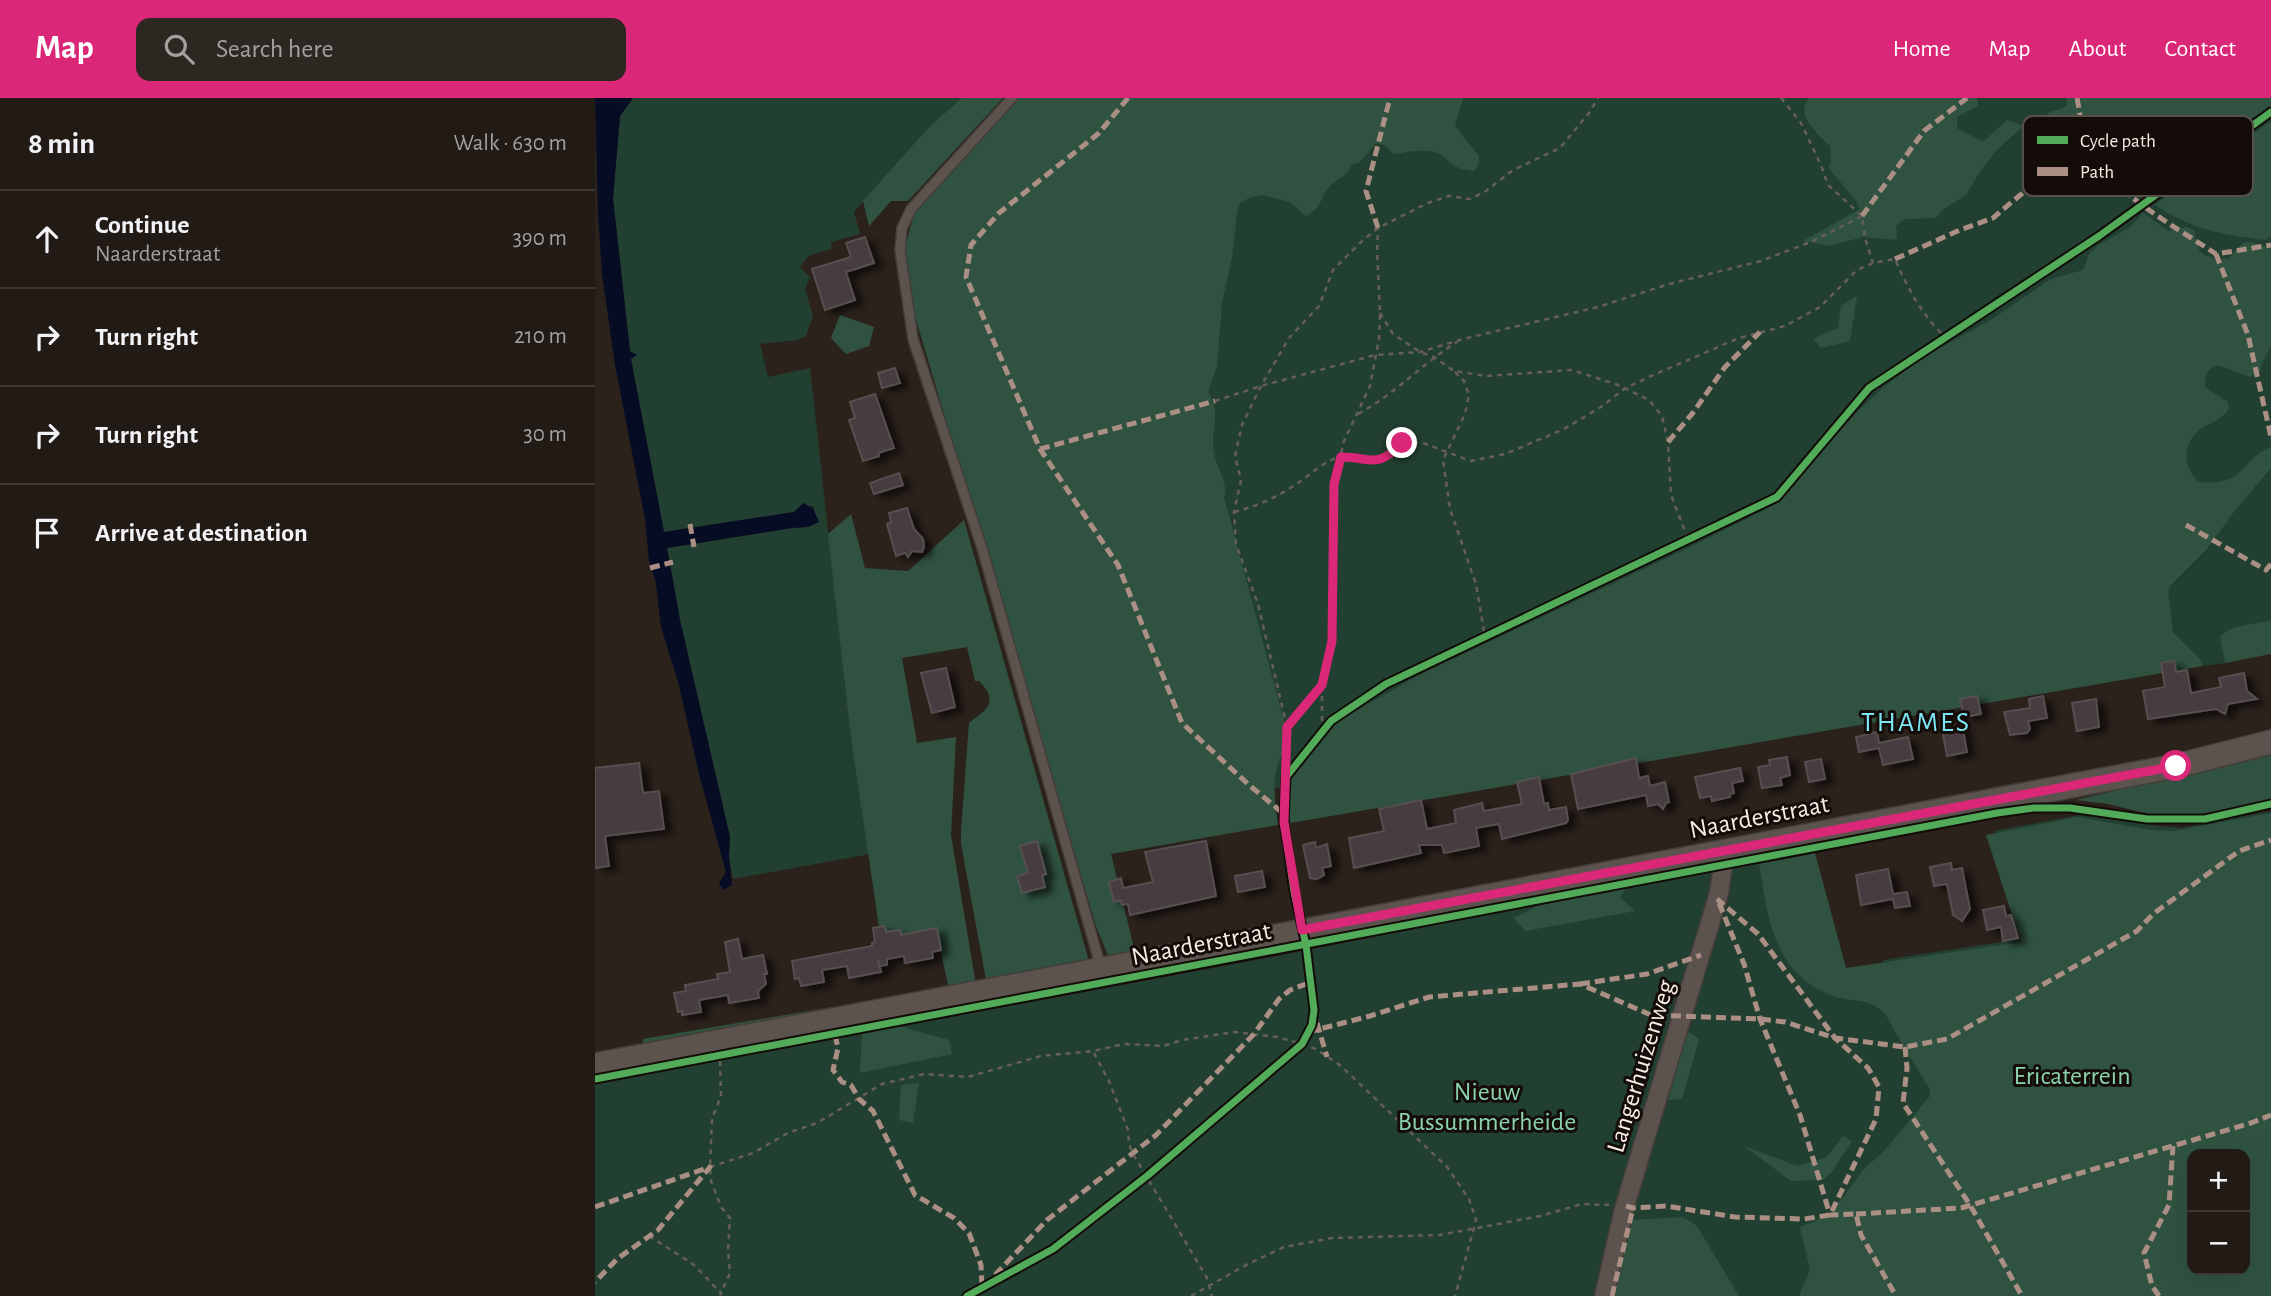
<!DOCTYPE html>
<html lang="en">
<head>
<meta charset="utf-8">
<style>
  body { margin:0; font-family:"Alegreya Sans",sans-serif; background:#2d2722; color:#f1f3f6 }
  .controls { position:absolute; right:21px; bottom:21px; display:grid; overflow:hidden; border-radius:14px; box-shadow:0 7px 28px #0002 }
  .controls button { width:63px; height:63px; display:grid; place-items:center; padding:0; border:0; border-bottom:2px solid #3e3834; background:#211a15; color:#f1f3f6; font:35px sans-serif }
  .stop { position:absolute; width:21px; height:21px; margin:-16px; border:5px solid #db2777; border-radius:50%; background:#fff }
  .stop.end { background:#db2777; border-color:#fff; box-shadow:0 2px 7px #0008 }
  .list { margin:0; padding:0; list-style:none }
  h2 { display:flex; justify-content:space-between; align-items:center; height:91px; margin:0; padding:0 28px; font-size:30px }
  h2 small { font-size:23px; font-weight:400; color:#a2a1a0 }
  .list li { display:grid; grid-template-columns:46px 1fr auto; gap:21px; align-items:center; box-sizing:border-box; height:98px; padding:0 28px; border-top:2px solid #3e3834 }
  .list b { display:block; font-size:26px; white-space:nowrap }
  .list p { margin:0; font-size:23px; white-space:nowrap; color:#a2a1a0 }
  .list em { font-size:23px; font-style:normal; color:#a2a1a0 }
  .icon { flex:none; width:38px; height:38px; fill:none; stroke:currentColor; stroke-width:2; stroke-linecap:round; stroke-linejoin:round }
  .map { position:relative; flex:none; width:1676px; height:1198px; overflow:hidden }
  header { display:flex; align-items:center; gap:42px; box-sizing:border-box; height:98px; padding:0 35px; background:#db2777; color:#fff }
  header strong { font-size:33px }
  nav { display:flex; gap:38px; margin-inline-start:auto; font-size:24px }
  .search { width:490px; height:63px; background:#2d2722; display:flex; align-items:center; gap:18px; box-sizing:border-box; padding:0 24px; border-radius:14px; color:#a2a1a0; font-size:26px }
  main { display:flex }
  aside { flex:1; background:#211a15 }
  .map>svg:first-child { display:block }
  .green { fill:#224031; fill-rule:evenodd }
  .forest { fill:#305341; fill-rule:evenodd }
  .water { fill:#060c24 }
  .building { fill:#463c40; stroke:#564f50; stroke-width:2; filter:url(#shadow) }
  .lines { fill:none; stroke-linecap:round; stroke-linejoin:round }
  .service-casing { stroke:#453d38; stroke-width:12 }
  .minor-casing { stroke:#453d38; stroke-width:21 }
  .tertiary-casing { stroke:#453d38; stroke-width:26 }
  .path { stroke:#655e59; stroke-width:2.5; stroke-dasharray:5 5; stroke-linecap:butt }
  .service { stroke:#5c534f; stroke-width:9 }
  .minor { stroke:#5c534f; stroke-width:18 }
  .tertiary { stroke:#5c534f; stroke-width:23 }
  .quiet { stroke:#ac8f84; stroke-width:5; stroke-dasharray:10 5; stroke-linecap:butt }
  .cycleway-casing { stroke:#140c08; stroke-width:11 }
  .cycleway { stroke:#51ab58; stroke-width:7 }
  .route { stroke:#db2777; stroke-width:9 }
  .labels { text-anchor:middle; stroke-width:6; stroke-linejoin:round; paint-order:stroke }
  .street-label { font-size:26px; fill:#f9ece5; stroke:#140c08 }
  .park-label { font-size:26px; fill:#8ad2ae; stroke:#140c08 }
  .neighbourhood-label { font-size:28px; letter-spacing:2px; fill:#7de6f6; stroke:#140c08 }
  .key { fill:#140c08; stroke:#594f4a; stroke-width:2 }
  .key-label { font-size:19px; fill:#f9ece5 }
</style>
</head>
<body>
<header>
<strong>Map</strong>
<div class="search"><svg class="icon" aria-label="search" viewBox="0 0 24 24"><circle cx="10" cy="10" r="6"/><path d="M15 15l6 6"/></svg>Search here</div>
<nav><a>Home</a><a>Map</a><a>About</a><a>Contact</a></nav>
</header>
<main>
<aside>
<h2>8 min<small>Walk · 630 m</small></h2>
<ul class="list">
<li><svg class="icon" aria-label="ahead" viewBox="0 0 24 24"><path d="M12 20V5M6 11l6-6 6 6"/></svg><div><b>Continue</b><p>Naarderstraat</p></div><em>390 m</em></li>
<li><svg class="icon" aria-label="right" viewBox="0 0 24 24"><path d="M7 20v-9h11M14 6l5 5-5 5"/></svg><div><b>Turn right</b></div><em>210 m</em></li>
<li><svg class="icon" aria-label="right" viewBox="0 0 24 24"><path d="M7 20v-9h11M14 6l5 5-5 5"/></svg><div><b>Turn right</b></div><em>30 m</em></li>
<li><svg class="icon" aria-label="arrive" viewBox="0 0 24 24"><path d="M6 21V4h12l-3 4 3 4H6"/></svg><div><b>Arrive at destination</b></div></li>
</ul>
</aside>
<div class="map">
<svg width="1676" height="1198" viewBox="0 0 1676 1198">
  <defs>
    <filter id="shadow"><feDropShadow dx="8" dy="4.5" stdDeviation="3.5" flood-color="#0009"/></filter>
  </defs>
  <rect width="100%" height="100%" fill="#2c221c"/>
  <g class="green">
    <polygon points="38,0 367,0 335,28 259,114 265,136 236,144 236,151 213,158 205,169 215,179 210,191 218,218 211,238 202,242 165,246 173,279 215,270 255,633 275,756 138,781 134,758 135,739 85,522 72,450 197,430 213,429 223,424 218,408 199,414 69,434 36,261 18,101 25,18"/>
    <polygon points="441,0 1676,0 1676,522 1625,539 1630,565 1608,568 1605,561 1577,534 1576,529 488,725"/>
    <path d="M1676,713V1198H0V985L683,858L1113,772L1172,762L1177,812L1187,847L1296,903L1288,862L1433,840L1399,733L1490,716L1564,728L1587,730ZM1597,1056H1650V1172H1597Z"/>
  </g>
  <g class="forest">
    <polygon points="367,0 408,0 313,103 296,103 274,128 268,103 335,28"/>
    <path d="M423,0H868L860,28L884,58L883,67L879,73C853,71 856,59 839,54C826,51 812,54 799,56L789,47L781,45L765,64L757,67C749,82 746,77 736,87C723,101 730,107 711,118L695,104L667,97L654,100L645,105L642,114L637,160L627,205L622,268L613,294C628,317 614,332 619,355C621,370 634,384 629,399L695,645C674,668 679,699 683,727L516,756L541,858L516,865L501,828L317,208L310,150L319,115L336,92Z"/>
    <path d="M1214,0H1382L1383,8L1362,19V30L1388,44L1412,22L1428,28L1401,53L1384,75L1371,97L1347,112L1341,120L1310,121L1301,128L1302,142L1268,139L1234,148L1208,143L1265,111L1261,103L1233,69L1236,65L1235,48C1223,36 1199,17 1214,0Z"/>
    <polygon points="1471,0 1478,0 1479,3 1481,0 1676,0 1676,8 1588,68 1552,42 1541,37 1507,35 1483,23 1464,29 1451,16 1472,8"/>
    <path d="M1676,23V138L1669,142C1624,136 1599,132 1560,107Z"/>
    <path d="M1548,115L1574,133L1591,129L1599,132C1602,146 1602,158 1618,159L1619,162L1634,160C1652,138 1650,142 1676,150V248L1666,267V273L1655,279L1623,267C1611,273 1609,276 1610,289L1633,304L1634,311C1626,323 1612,325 1602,334C1586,349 1590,370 1603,384C1654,388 1642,363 1676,349V370L1641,411L1612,451L1575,488L1573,494L1578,534L1605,561L1608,568L695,725L691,688L696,665L715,643L736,627L824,577L1097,448L1179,407L1262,314L1289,289L1328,259L1394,223L1456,181L1488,172L1494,156L1503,147L1534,130Z"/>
    <polygon points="1262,198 1255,243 1226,250 1218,241 1243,230 1246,208"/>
    <polygon points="245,217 279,229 274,248 251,256 236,240"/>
    <path d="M256,416L270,470L313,473L369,422L499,881L394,898L366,746V733L374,625C392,611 405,604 384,583H380L372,549L307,560L322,645L361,639L356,737L383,899L357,905L341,832L286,842L255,633L233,436Z"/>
    <path d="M1676,522V556L1630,565L1625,539C1637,525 1661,527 1676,522Z"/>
    <polygon points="1676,654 1676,701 1666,704 1585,720 1566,719 1513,706 1481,702"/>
    <path d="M1676,715V1198H1204L1215,1172L1205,1129L1235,1117L1268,1072L1290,1052L1335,998V992C1324,974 1313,955 1302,937C1298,930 1294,920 1288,914C1275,900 1254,904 1238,898C1178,876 1173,820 1164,766L1220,755L1251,870L1426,844L1391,737L1482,719L1556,732L1579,733ZM1650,1056V1172H1597V1056Z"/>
    <polygon points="1033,781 1033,787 1025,799 1040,813 930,833 919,820 978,791"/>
    <polygon points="261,905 269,918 47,956 48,941"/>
    <polygon points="303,928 354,942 357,956 265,975 267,936"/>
    <polygon points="1091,932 1104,941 1087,1001 1073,1002"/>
    <polygon points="324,985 318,1025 304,1022 306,987"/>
    <polygon points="1248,1038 1257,1043 1236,1075 1228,1082 1196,1083 1149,1048 1202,1068 1231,1060"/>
    <polygon points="1088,1119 1102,1128 1144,1198 1016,1198 1037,1122"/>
  </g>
  <polygon class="water" points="0,0 38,0 25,18 18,101 35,253 42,257 36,261 69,434 199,414 208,405 216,409 217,408 224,424 213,429 197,430 72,450 85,522 135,739 134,758 137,787 128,792 124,785 131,774 104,676 84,587 66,529 61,485 54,463 50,421 20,267 7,176 3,116"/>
  <g class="building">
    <polygon points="270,139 279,165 251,174 260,202 230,212 217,171 256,159 251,145"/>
    <polygon points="300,270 305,285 287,290 283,275"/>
    <polygon points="280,296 299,350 283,355 284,358 268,363 254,322 260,320 255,304"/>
    <polygon points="304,375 308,387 279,396 275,385"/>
    <polygon points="312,410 319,431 328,441 329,449 327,454 317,453 313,459 310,455 301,458 292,426 296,424 294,415"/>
    <polygon points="1579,563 1581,574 1592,572 1596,595 1626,589 1624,580 1649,575 1652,593 1662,601 1633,606 1630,616 1621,611 1553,621 1548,593 1570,589 1566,565"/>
    <polygon points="351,570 360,609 337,615 326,575"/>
    <polygon points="1382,598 1386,616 1369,619 1365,601"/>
    <polygon points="1448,598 1452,620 1433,623 1435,631 1432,635 1415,637 1409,614 1435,610 1434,601"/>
    <polygon points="1501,601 1504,629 1482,633 1477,605"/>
    <polygon points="1367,627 1372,654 1352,658 1347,631"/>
    <polygon points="1282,634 1284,645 1313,639 1318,661 1288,667 1284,650 1264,654 1261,639"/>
    <polygon points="1192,659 1195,677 1185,680 1187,687 1167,690 1163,669 1175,667 1174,662"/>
    <polygon points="1041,660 1044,680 1053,678 1055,688 1070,684 1074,704 1071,705 1068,711 1063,706 1053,708 1051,697 983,711 976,676"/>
    <polygon points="1226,661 1230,681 1214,684 1210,664"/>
    <polygon points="44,665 48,695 64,693 69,731 10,738 14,768 0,770 0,670"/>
    <polygon points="1145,670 1148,683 1137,685 1139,695 1135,696 1135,699 1117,703 1116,698 1105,700 1100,679"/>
    <polygon points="944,679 949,706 953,705 954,712 971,709 973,722 971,725 907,741 904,726 881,730 884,748 849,755 847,747 824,747 826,755 759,770 754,740 789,733 784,711 826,702 832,731 861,725 859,712 887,705 889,713 927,706 922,684"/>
    <polygon points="442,743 451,776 447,777 450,789 427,795 422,778 433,775 425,748"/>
    <polygon points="611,743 621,798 535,817 533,806 527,807 526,802 519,804 514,784 526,780 528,790 558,784 550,754"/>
    <polygon points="720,744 721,750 732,746 736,768 727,770 729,777 722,781 715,780 708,747"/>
    <polygon points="1356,765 1357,772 1367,770 1375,811 1367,823 1358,817 1352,786 1339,788 1335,769"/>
    <polygon points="1293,771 1298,796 1312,794 1315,808 1300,810 1298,801 1266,807 1261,777"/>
    <polygon points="667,773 670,789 643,794 640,778"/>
    <polygon points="1409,808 1411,818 1416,817 1423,840 1408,843 1406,829 1392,832 1388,812"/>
    <polygon points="290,828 291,834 305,832 306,837 342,830 346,852 337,854 338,860 310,865 309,858 292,861 292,867 285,868 283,862 286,874 254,880 252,868 227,872 229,884 206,888 204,880 200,881 197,863 277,848 277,845 280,844 278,830"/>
    <polygon points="143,841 147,861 168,857 172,876 169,876 171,886 163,893 164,900 134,905 133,897 104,902 106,914 87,917 87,913 83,914 79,895 91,893 90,887 123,881 122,876 135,874 130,844"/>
  </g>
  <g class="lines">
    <g class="service-casing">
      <polyline id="service" points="417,0 316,111 307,130 305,152 318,241 387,450 506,870"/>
    </g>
    <g class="minor-casing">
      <polyline id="minor" points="1009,1198 1029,1111 1124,795 1128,767 1126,754"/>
    </g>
    <g class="tertiary-casing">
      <polyline id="tertiary" points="0,967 1581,668 1676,644"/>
    </g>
    <g class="path">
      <polyline points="1186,0 1206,25 1226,67 1233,87 1267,118 1270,140 1278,165"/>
      <polyline points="785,215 798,236 825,254 839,259 859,273 891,278 977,272 1023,287 1054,302 1067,318 1073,344 1076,397 1093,441"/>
      <polyline points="860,274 869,283 874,297 870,316 848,362 855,411 881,486 890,539"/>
      <polyline points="620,303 666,288 780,257 825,254 868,241 1003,209 1074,186 1166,163 1218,143 1267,118"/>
      <path d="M763,316C800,296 827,266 862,244"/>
      <path d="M639,414C662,408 683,399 703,385C716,376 728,364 744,359C775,351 775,379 807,345H828L876,363L910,356L969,331L1006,309L1029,291L1056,278L1144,240L1190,228L1225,209L1262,172L1278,165L1300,161C1313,191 1327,217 1350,239"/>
      <polyline points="692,629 663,506 641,446 639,414 646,382 640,358 647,327 666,288 694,240 724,208 738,172 768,142 783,130 833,105 854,98 875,101 891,93 918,72 965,50 994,15 1003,0"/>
      <polyline points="727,633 727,587 737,543 739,386 749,343 775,288 784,241 785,215 782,153 783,130"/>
      <polyline points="691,679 692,629 727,587"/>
      <polyline points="499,955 514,983 533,1032 534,1046 538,1056 612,1180 617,1198"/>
      <polyline points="125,963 126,998 117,1021 115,1069 116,1083 126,1109 135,1120 133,1151 135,1175 126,1195"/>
      <polyline points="115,1069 158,1055 193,1035 222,1025 287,986 329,976 373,979 446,958 498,953 529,946 568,948 587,942 640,934 682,939 707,946 721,951 746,968 852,1069 874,1101 881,1121 879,1130 860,1198"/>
      <polyline points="54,1138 98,1166 126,1195 125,1198"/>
      <polyline points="380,1198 387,1190"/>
      <polyline points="596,1198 651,1167 689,1149 737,1140 845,1137 945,1118 987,1106 1014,1107"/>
    </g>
    <use href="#service" class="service"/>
    <use href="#minor" class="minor"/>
    <use href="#tertiary" class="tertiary"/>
    <g class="quiet">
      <polyline points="533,0 504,35 404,115 376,147 371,179 445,351 523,467 587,625 654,687 689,716"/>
      <path d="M1482,0C1485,14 1486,29 1491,43C1506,89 1581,129 1621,156L1676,147"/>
      <polyline points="1267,118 1329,33 1372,0"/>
      <polyline points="783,130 771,93 795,0"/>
      <polyline points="1621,156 1653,237 1676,339"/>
      <polyline points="1300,161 1365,132 1398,120 1430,93 1481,57 1491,44"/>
      <polyline points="1073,344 1097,316 1130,269 1165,234"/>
      <polyline points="445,351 620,303"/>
      <polyline points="95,426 99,449"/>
      <polyline points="1591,427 1671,472 1676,466"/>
      <polyline points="55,470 78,464"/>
      <polyline points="1124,805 1149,866 1165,921 1205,1017 1235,1117 1261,1116 1266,1137 1301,1198"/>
      <polyline points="985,886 1052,876 1106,857"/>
      <polyline points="722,925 732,959"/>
      <polyline points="713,934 775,918 834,899 985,886 1056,917 1165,921 1190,924 1240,940 1310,949 1352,941 1542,833 1558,816 1644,753 1676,742"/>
      <polyline points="240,937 243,950 238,972 247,984 256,987 264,1001 278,1013 320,1097 359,1120 374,1135 386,1167 387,1190"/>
      <polyline points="1310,949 1312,970 1308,1005 1375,1107 1427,1198"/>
      <polyline points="1031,1108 1038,1110 1071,1108 1140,1119 1209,1121 1235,1117 1281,1021 1284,989 1273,970 1240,940 1163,836 1122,801"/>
      <polyline points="0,1109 115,1069 63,1132 22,1161 0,1184"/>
      <polyline points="1261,1116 1366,1110 1656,1025 1676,1017"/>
      <polyline points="400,1177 452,1122 561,1037 659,936 684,901 695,892 716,884"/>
      <polyline points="1017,1198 1038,1110"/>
      <polyline points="1564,1198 1557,1188 1549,1155 1574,1107 1578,1048"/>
    </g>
    <g class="cycleway-casing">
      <g id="cycleway">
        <polyline points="0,981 1402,715 1439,710 1475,710 1552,721 1610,721 1676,706"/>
        <polyline points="372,1198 458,1151 552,1078 707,946 717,927 719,912 711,847 699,794 689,724 691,679 736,623 791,586 1182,399 1274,290 1504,138 1676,14"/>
      </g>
    </g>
    <use href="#cycleway" class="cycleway"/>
  </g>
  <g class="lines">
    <path class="route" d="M807,345C781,372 777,359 746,359L739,386L737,543L727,587L692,629L689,724L707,832L1581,668"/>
  </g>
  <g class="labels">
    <g class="street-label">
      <text transform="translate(1164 718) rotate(-11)" y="9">Naarderstraat</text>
      <text transform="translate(606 845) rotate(-11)" y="9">Naarderstraat</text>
      <text transform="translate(1045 968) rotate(-73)" y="9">Langerhuizenweg</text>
    </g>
    <g class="park-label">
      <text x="1477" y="986">Ericaterrein</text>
      <text x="892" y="1002">Nieuw<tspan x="892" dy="30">Bussummerheide</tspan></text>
    </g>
    <g class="neighbourhood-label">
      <text x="1321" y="633">THAMES</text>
    </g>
  </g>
  <rect x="1428" y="18" width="230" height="80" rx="10" class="key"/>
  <rect x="1442" y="38" width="31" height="8" fill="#51ab58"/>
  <rect x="1442" y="69" width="31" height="9" fill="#ac8f84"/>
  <g class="key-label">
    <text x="1485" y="49">Cycle path</text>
    <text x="1485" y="80">Path</text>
  </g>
</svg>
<div class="controls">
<button>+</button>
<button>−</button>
</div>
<div class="stop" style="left:1581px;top:668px"></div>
<div class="stop end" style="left:807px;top:345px"></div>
</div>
</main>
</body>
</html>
